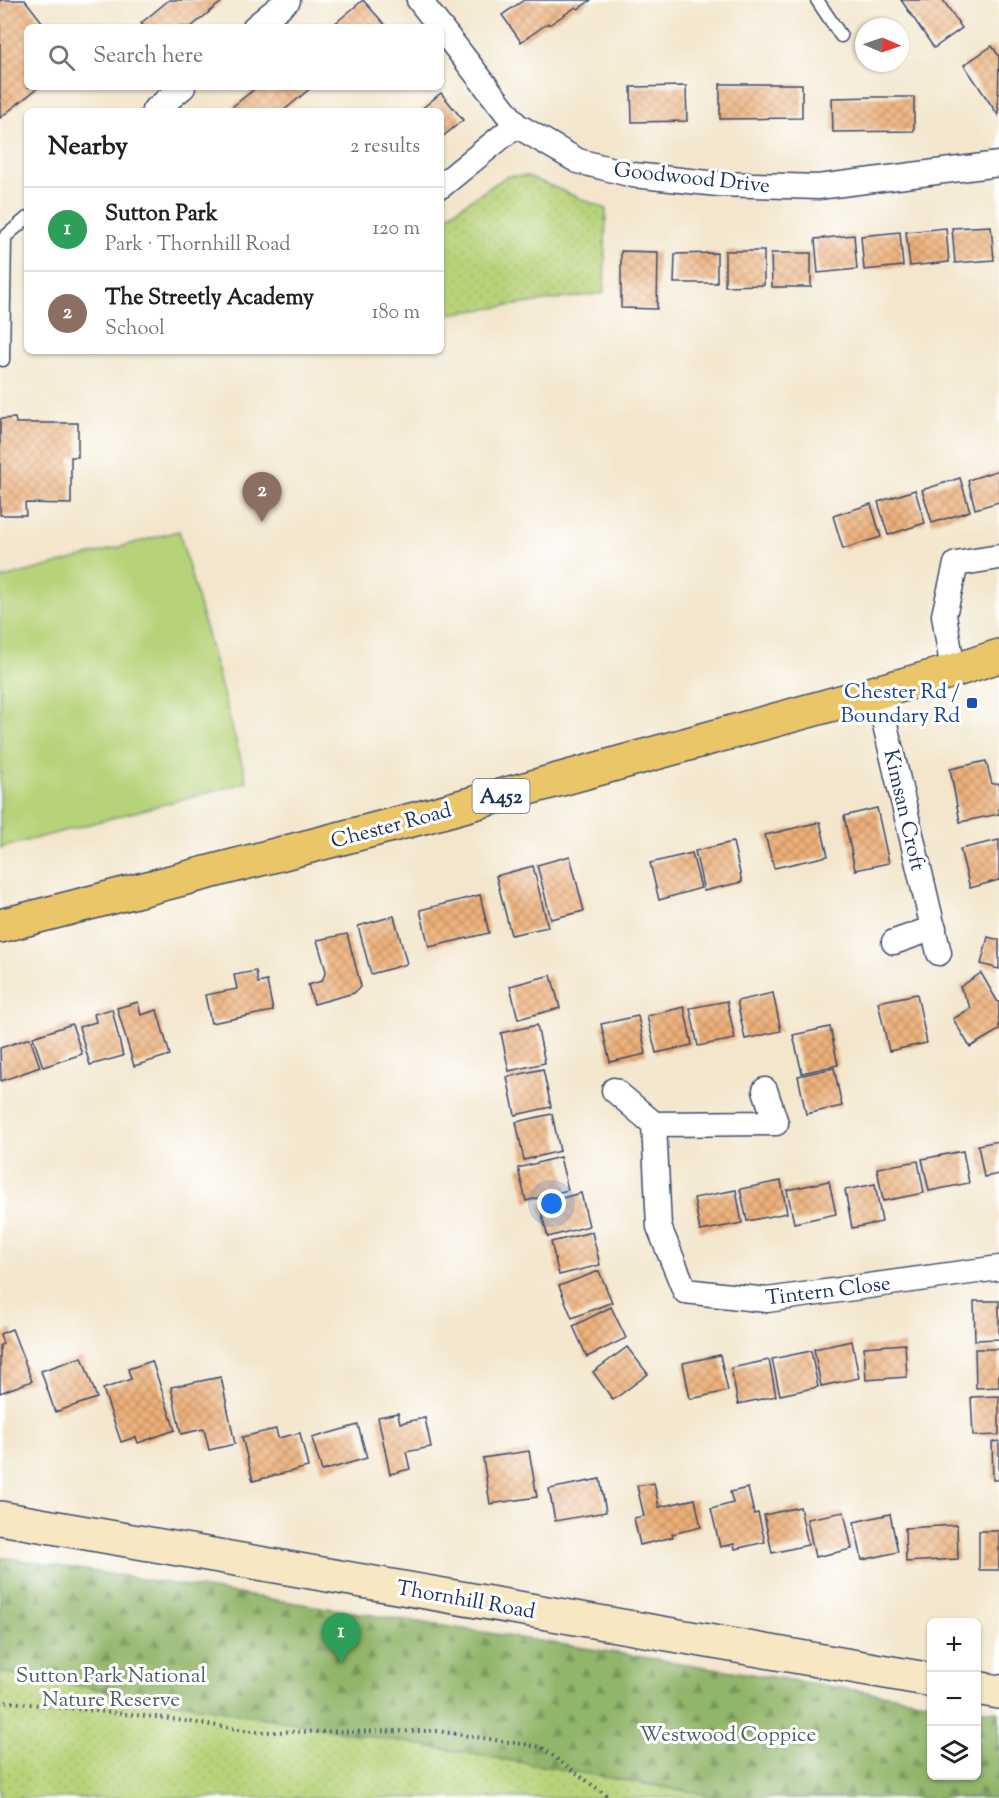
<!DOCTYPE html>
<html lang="en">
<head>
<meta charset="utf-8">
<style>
  body { margin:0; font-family:"Sorts Mill Goudy",serif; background:#f2f2f2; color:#202124 }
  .controls { position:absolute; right:18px; bottom:18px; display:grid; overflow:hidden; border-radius:9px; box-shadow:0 2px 4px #0004 }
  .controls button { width:54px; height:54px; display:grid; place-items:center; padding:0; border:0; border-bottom:2px solid #e0e0e0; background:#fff; color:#202124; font:30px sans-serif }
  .compass { position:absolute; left:855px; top:18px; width:54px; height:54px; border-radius:50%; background:#fff; box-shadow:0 2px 4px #0004; rotate:92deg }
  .you { position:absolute; left:552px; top:1204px; width:21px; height:21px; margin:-15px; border:4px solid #fff; border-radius:50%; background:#1a73e8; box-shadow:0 0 0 9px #1a73e833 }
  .badge { display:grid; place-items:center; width:39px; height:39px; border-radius:50%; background:#111827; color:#fff; font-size:20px; font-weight:700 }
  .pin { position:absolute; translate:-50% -50px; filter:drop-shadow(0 2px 3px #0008) }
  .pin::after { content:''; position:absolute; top:32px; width:21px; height:18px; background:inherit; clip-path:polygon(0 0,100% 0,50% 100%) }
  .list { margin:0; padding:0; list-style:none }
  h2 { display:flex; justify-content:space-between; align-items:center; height:78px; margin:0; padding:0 24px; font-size:26px }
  h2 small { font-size:20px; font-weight:400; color:#757577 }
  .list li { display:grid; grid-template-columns:39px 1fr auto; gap:18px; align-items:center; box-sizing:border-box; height:84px; padding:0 24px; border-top:2px solid #e0e0e0 }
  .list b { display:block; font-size:22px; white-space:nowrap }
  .list p { margin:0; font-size:20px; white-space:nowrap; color:#757577 }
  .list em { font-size:20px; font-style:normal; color:#757577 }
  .icon { flex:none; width:33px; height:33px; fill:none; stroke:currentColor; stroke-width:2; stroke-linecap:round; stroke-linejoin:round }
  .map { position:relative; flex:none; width:999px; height:1798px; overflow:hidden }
  .search { position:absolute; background:#fff; box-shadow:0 2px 4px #0004; left:24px; top:24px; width:420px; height:66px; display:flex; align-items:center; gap:15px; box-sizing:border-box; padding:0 21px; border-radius:9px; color:#757577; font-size:22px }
  .panel { position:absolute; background:#fff; box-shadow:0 2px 4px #0004; left:24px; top:108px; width:420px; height:246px; border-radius:9px }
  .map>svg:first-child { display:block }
  .grass { fill:url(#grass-dots); stroke:#69816c; stroke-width:1.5 }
  .forest { fill:url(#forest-firs); stroke:#567264; stroke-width:1.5 }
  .garden { fill:#b7d379; stroke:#69816c; stroke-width:1.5 }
  .building { fill:url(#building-cross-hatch) }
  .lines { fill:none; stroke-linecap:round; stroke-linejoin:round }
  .lane-casing { stroke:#3b4a6e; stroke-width:15 }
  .street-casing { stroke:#3b4a6e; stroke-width:27 }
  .secondary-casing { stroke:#3b4a6e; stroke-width:36 }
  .highway-casing { stroke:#3b4a6e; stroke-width:36 }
  .path { stroke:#3b4a6e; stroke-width:4; stroke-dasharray:1.5 4.5; stroke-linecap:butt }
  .lane { stroke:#fff; stroke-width:12 }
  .street { stroke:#fff; stroke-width:24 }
  .secondary { stroke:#f7e8c3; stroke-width:33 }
  .highway { stroke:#ebc669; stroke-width:33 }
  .transit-dot { fill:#1a4fb4; stroke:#fff; stroke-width:2 }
  .labels { text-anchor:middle; stroke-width:6; stroke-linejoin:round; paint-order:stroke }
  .shield { fill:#fff; stroke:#5f6d8e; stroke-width:1.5 }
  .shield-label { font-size:20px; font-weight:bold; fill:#1b2f5e }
  .street-label { font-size:21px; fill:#1b2f5e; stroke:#fff }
  .transit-label { font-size:21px; fill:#164399; stroke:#fff; text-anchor:end }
  .park-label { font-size:21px; fill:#4a6066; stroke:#fff }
</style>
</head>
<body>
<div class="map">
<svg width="999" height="1798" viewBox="0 0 999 1798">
  <defs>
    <pattern id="grass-dots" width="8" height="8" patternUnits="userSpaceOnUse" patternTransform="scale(1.5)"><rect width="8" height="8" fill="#b7d379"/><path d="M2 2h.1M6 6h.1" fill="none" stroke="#9db56b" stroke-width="1.8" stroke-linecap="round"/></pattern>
    <pattern id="forest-firs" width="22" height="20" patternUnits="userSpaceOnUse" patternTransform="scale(1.5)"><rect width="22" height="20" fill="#91b569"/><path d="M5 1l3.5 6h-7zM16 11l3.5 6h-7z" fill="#76945a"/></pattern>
    <pattern id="building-cross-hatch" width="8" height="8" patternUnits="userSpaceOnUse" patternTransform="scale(1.5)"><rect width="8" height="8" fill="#eeb078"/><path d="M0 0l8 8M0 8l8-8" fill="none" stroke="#c09066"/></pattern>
  </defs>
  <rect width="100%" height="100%" fill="#fff"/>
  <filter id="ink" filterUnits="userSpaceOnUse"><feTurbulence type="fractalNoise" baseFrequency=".0167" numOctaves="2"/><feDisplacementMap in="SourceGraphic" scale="12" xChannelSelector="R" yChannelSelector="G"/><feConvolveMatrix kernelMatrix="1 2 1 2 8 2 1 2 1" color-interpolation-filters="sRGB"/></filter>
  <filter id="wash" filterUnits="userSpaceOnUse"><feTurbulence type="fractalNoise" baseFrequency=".008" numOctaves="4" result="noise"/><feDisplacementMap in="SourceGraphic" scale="24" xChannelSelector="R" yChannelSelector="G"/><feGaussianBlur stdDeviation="1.35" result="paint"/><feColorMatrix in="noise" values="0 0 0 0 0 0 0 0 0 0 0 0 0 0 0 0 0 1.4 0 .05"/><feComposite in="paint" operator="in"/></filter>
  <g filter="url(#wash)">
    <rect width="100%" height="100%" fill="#f3e6cc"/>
    <g class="grass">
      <polygon points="507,176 527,176 606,209 604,293 441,315 441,224 445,217"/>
      <polygon points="0,1557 931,1702 932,1776 976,1776 977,1709 999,1712 999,1798 0,1798"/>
    </g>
    <polygon class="forest" points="0,1557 931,1702 932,1776 976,1776 977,1709 999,1712 999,1798 717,1798 709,1795 0,1672"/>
    <polygon class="garden" points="179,531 247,782 0,848 0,579"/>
    <g id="blocks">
      <g class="building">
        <polygon points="0,0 25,0 46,27 27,27 27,87 39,87 0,118"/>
        <polygon points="169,0 224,0 191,27 144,27 141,23"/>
        <polygon points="363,0 387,27 330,27 339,20"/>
        <polygon points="524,0 591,0 578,9 576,7 549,25 548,23 521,42 502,15"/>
        <polygon points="901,0 943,0 962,28 934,48"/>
        <polygon points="992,46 999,56 998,115 964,65"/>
        <polygon points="720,84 802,84 802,118 720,119"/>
        <polygon points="686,86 687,121 632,122 631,87"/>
        <polygon points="257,87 312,87 283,111 227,111"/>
        <polygon points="441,93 463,120 441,138 441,111 419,111"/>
        <polygon points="875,97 914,97 914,131 833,132 832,98"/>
        <polygon points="991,226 994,260 955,263 952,228"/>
        <polygon points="946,228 949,262 910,266 906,232"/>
        <polygon points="900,232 903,266 864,270 861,236"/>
        <polygon points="854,235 857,269 818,273 815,239"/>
        <polygon points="621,251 658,252 657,309 621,308"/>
        <polygon points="725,251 764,251 764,285 725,286"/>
        <polygon points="717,253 717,283 674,283 675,254"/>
        <polygon points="771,253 811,253 811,287 772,287"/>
        <polygon points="15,418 16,423 78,423 78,457 71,457 71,504 25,503 26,515 0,515 0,419"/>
        <polygon points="999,470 999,502 975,509 968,480"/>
        <polygon points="960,478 970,511 932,523 922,490"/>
        <polygon points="915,490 925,523 888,535 878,502"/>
        <polygon points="871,504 881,537 843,549 833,516"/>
        <polygon points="986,761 992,784 999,783 999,814 960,822 950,769"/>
        <polygon points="877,808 889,863 855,870 844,816"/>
        <polygon points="820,822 828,856 774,868 765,835"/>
        <polygon points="999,840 999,880 970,888 960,849"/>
        <polygon points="733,842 742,882 704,891 695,851"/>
        <polygon points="692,853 701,888 659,900 650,863"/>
        <polygon points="570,856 584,911 551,919 537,865"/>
        <polygon points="533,866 548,927 511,935 496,876"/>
        <polygon points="480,895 489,933 429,947 420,910"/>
        <polygon points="394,916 407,964 371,974 358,926"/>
        <polygon points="347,934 361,986 354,993 314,1004 308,985 322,981 326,971 317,940"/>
        <polygon points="988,937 999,940 999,969 981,964"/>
        <polygon points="256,971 258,983 267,981 273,1011 211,1023 205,995 237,989 234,975"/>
        <polygon points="981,973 999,1004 999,1030 970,1047 953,1019 971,1008 960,987"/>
        <polygon points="551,975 560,1008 518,1019 510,986"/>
        <polygon points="773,993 781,1031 745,1039 737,1001"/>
        <polygon points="917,994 927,1043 889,1051 878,1002"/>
        <polygon points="727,1001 735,1039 698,1046 690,1008"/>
        <polygon points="138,1002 141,1015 157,1010 170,1055 134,1066 117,1008"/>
        <polygon points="684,1007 692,1045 656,1053 647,1016"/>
        <polygon points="112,1009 123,1056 90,1065 79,1027 96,1022 94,1014"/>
        <polygon points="638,1016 646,1054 610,1062 601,1024"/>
        <polygon points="72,1024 82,1054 43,1067 33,1037"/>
        <polygon points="537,1025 545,1063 509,1071 501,1033"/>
        <polygon points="830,1027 838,1065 802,1073 793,1035"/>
        <polygon points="30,1038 40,1067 1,1081 0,1048"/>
        <polygon points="834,1068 842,1106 806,1114 798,1076"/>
        <polygon points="543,1069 551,1107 515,1115 507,1077"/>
        <polygon points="552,1114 560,1151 524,1160 516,1122"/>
        <polygon points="999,1141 999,1174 984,1177 978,1145"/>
        <polygon points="963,1151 969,1183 929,1191 922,1159"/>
        <polygon points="560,1157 568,1190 526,1201 518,1168"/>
        <polygon points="918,1161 924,1193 883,1201 877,1168"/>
        <polygon points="781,1181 787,1213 747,1221 740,1189"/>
        <polygon points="829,1181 836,1214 794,1223 787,1190"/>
        <polygon points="875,1184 882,1222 852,1228 845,1190"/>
        <polygon points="736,1190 742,1223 700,1231 694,1198"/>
        <polygon points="581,1193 589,1226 548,1237 539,1204"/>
        <polygon points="592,1232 600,1265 559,1275 551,1242"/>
        <polygon points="599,1271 612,1302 572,1318 559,1286"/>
        <polygon points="974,1301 999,1301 999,1339 975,1340"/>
        <polygon points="611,1307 626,1338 587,1357 573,1326"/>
        <polygon points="12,1329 32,1381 0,1393 0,1345 3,1344 0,1334"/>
        <polygon points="852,1341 859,1378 821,1386 814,1349"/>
        <polygon points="905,1344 907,1377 866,1380 864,1347"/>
        <polygon points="627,1347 648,1374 613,1400 593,1372"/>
        <polygon points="975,1349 999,1349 999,1387 976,1388"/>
        <polygon points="811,1351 818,1387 780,1395 772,1359"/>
        <polygon points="720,1355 728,1391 690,1399 683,1363"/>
        <polygon points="82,1357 97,1398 55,1412 41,1371"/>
        <polygon points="769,1360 776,1396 738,1404 731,1368"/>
        <polygon points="152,1361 175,1430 138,1443 136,1437 121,1442 103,1389 131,1379 128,1369"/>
        <polygon points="221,1377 235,1444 209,1450 204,1429 181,1434 171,1387"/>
        <polygon points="999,1396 999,1435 973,1436 971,1397"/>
        <polygon points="398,1413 400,1423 425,1418 431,1447 406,1452 410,1469 390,1474 378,1417"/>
        <polygon points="358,1425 367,1458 322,1471 312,1438"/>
        <polygon points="276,1429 278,1438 300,1433 308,1467 253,1481 242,1437"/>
        <polygon points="999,1441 999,1480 993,1480 992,1442"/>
        <polygon points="529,1451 537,1497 490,1504 483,1458"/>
        <polygon points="600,1479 606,1512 555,1521 549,1489"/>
        <polygon points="654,1483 659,1507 695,1499 701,1527 672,1534 673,1537 640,1545 634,1518 644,1516 637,1486"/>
        <polygon points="748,1488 754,1514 758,1513 765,1542 735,1549 734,1544 720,1547 711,1509 733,1503 730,1492"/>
        <polygon points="800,1507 808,1545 772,1553 764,1515"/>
        <polygon points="844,1512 852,1549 815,1557 807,1519"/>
        <polygon points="890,1514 898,1552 862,1560 854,1522"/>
        <polygon points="957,1525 958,1559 906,1562 905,1528"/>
        <rect x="979" y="1531" width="20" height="39"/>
      </g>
    </g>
  </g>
  <g filter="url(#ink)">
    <use href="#blocks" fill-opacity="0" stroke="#3b4a6e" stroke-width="1.5"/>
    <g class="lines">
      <g class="lane-casing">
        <g id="lane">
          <polyline points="817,0 841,36"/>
          <polyline points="3,360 5,237 27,218"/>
        </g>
      </g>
      <g class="street-casing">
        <g id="street">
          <polyline points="419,0 440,27"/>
          <polyline points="255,27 288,0"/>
          <polyline points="441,28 516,125 578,161 633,175 718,184 818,187 999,164"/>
          <polyline points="154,111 183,87"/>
          <polyline points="441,186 516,125"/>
          <polyline points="953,671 944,615 956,564 999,557"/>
          <polyline points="877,691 939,953"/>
          <polyline points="894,942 934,928"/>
          <polyline points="614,1090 654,1124 659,1227 685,1291 767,1300 999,1268"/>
          <polyline points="654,1124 776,1123 765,1090"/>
        </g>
      </g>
      <g class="secondary-casing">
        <g id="secondary">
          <polyline points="0,1518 932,1680"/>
          <polyline points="976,1688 999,1692"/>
        </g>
      </g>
      <g class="highway-casing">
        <polyline id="highway" points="0,926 427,816 953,671 999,656"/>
      </g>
      <polyline class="path" points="0,1701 164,1718 258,1732 437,1731 541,1747 610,1798"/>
      <use href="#lane" class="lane"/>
      <use href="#street" class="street"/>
      <use href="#secondary" class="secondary"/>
      <use href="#highway" class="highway"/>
    </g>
  </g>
  <rect class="transit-dot" x="966" y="697" width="12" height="12" rx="3"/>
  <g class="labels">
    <rect class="shield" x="472.5" y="779" width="57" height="34" rx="4.5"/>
    <g class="shield-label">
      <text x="501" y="803">A452</text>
    </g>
    <g class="street-label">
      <text transform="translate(692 177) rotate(6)" y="7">Goodwood Drive</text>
      <text transform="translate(905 810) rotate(77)" y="7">Kimsan Croft</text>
      <text transform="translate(391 825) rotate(-15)" y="7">Chester Road</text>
      <text transform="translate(828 1290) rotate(-7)" y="7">Tintern Close</text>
      <text transform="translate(466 1599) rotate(10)" y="7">Thornhill Road</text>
    </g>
    <g class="transit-label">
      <text x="960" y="698">Chester Rd /<tspan x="960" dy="24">Boundary Rd</tspan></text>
    </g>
    <g class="park-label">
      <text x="111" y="1682">Sutton Park National<tspan x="111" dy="24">Nature Reserve</tspan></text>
      <text x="728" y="1741">Westwood Coppice</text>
    </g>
  </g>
</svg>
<div class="controls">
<button>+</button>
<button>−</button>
<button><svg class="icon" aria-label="layers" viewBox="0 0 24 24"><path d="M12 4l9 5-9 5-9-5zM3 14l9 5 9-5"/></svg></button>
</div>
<svg class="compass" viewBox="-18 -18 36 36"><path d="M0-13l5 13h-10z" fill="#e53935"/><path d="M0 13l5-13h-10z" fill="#757577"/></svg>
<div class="you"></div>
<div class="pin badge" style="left:341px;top:1663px;background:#2e9e5b">1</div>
<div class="pin badge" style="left:262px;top:522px;background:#8d6e63">2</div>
<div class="search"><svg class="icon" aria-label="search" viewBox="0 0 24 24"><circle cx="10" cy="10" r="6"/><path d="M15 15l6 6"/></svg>Search here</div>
<section class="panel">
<h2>Nearby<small>2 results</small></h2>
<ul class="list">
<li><span class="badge" style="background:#2e9e5b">1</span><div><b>Sutton Park</b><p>Park · Thornhill Road</p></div><em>120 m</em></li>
<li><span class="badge" style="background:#8d6e63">2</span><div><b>The Streetly Academy</b><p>School</p></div><em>180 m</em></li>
</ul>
</section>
</div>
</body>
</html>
